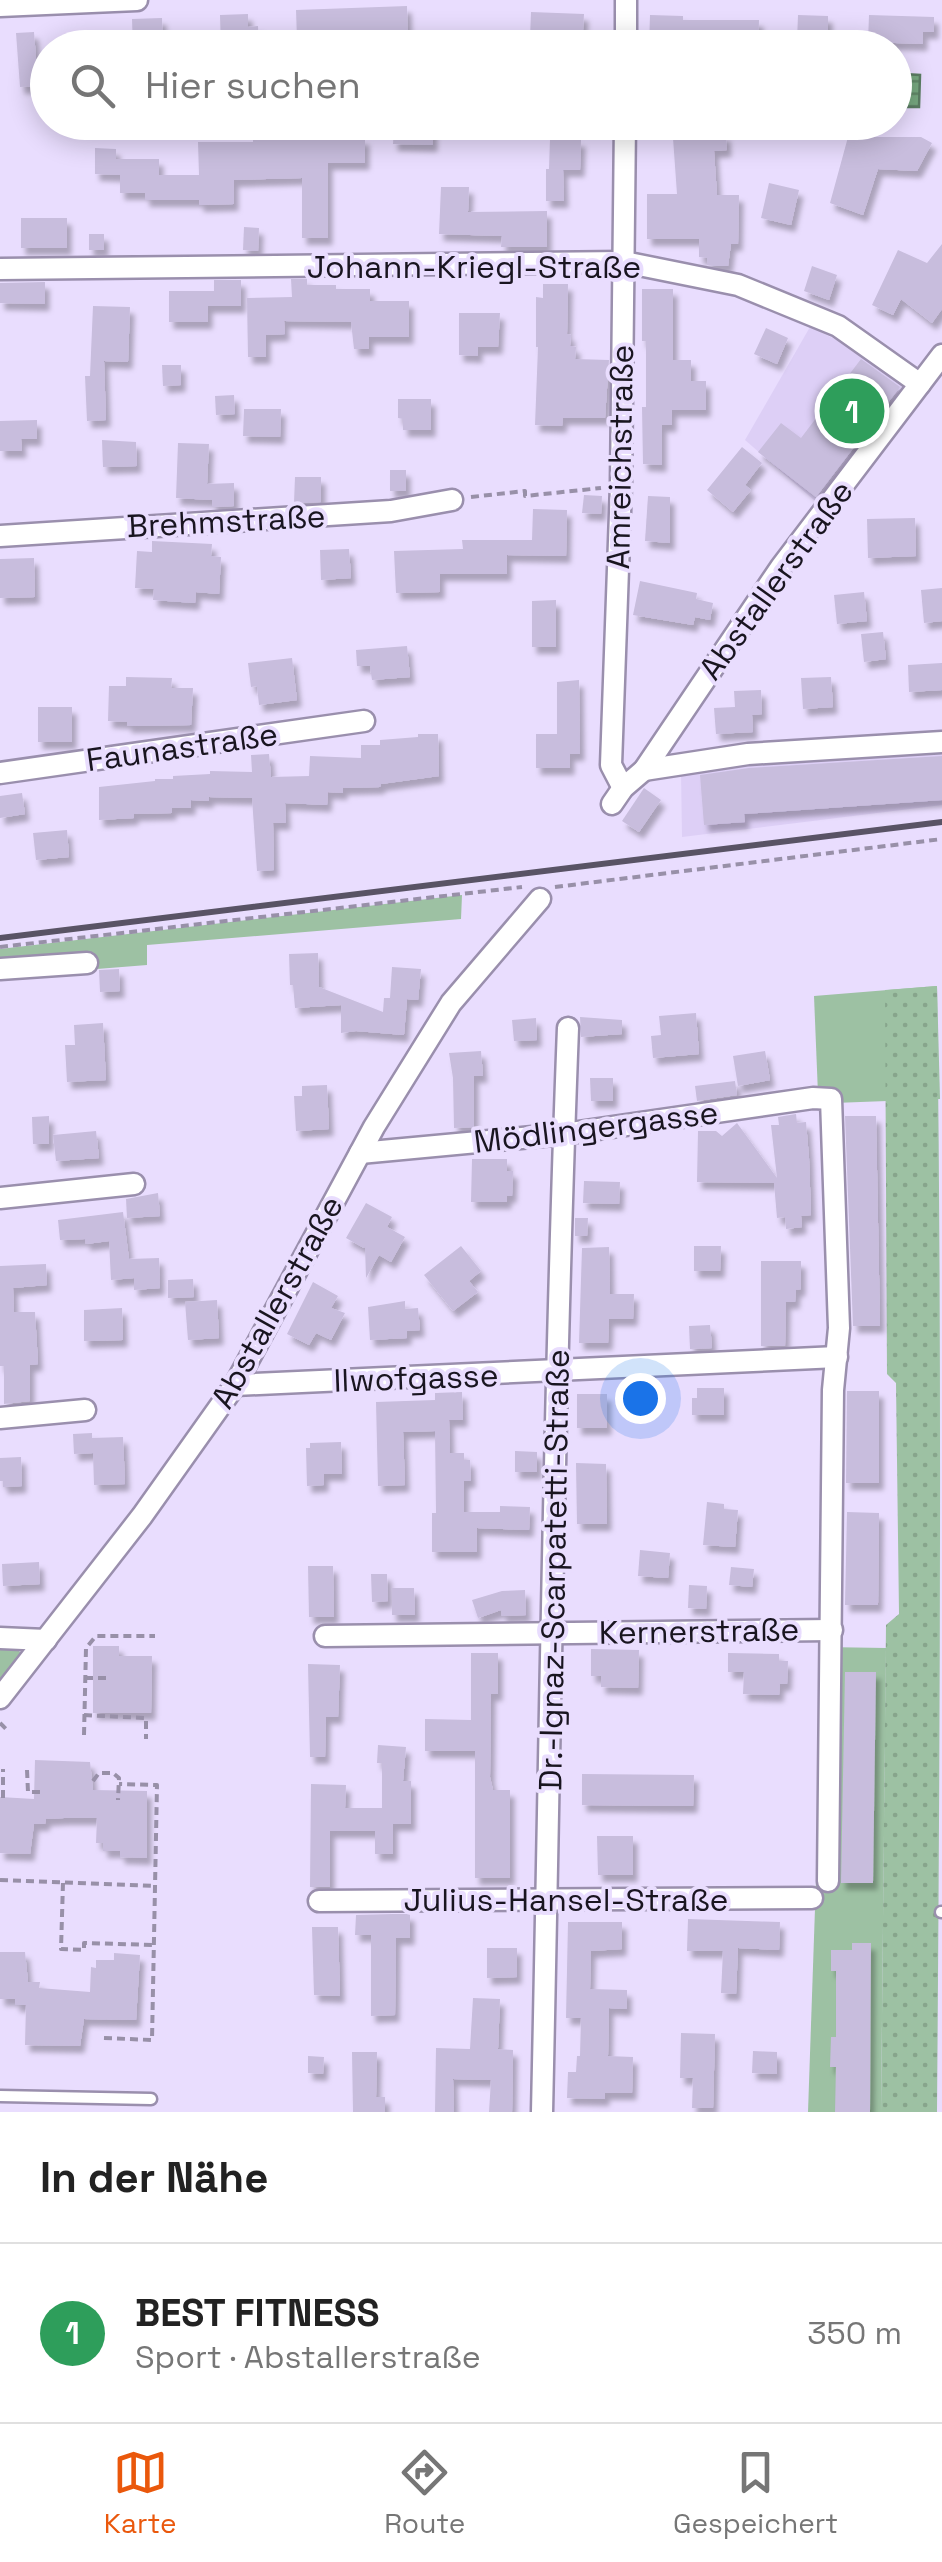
<!DOCTYPE html>
<html lang="de">
<head>
<meta charset="utf-8">
<style>
  body { margin:0; font-family:"Space Grotesk",sans-serif; background:#f6f6f6; color:#222 }
  .you { position:absolute; left:640px; top:1398px; width:35px; height:35px; margin:-25px; border:8px solid #fff; border-radius:50%; background:#1a73e8; box-shadow:0 0 0 15px #1a73e833 }
  .badge { display:grid; place-items:center; width:65px; height:65px; border-radius:50%; background:#ea580c; color:#fff; font-size:32px; font-weight:700 }
  .pin { position:absolute; translate:-50% -50%; border:5px solid #fff; box-shadow:0 2px 10px #0006 }
  .list { margin:0; padding:0; list-style:none }
  h2 { display:flex; justify-content:space-between; align-items:center; height:130px; margin:0; padding:0 40px; font-size:42px }
  h2 small { font-size:32px; font-weight:400; color:#767676 }
  .list li { display:grid; grid-template-columns:65px 1fr auto; gap:30px; align-items:center; box-sizing:border-box; height:180px; padding:0 40px; border-top:2px solid #e0e0e0 }
  .list b { display:block; font-size:38px; white-space:nowrap }
  .list p { margin:0; font-size:32px; white-space:nowrap; color:#767676 }
  .list em { font-size:32px; font-style:normal; color:#767676 }
  .icon { flex:none; width:55px; height:55px; fill:none; stroke:currentColor; stroke-width:2; stroke-linecap:round; stroke-linejoin:round }
  .map { position:relative; flex:none; width:942px; height:2112px; overflow:hidden }
  .search { position:absolute; background:#fff; box-shadow:0 5px 25px #0003; left:30px; right:30px; top:30px; height:110px; display:flex; align-items:center; gap:25px; box-sizing:border-box; padding:0 35px; border-radius:55px; color:#767676; font-size:38px }
  .sheet { height:310px; background:#fff }
  nav { display:flex; justify-content:space-around; align-items:center; box-sizing:border-box; height:140px; border-top:2px solid #e0e0e0; background:#fff; font-size:28px; color:#767676 }
  nav a { display:grid; justify-items:center; gap:5px }
  nav .on { color:#ea580c }
  .map>svg:first-child { display:block }
  .built { fill:#ddcff6 }
  .grass { fill:#9dc1a3 }
  .park { fill:url(#park-dots) }
  .water { fill:url(#water-rules); stroke:#5b7d63; stroke-width:2.5 }
  .building { fill:#c8bddd; filter:url(#shadow) }
  .lines { fill:none; stroke-linecap:round; stroke-linejoin:round }
  .service-casing { stroke:#9a8fad; stroke-width:15 }
  .minor-casing { stroke:#9a8fad; stroke-width:25 }
  .path { stroke:#9890a8; stroke-width:4; stroke-dasharray:8 5; stroke-linecap:butt }
  .service { stroke:#fff; stroke-width:10 }
  .minor { stroke:#fff; stroke-width:20 }
  .rail { stroke:#595365; stroke-width:6 }
  .labels { text-anchor:middle; stroke-width:8; stroke-linejoin:round; paint-order:stroke }
  .street-label { font-size:32px; fill:#191520; stroke:#e9ddfe }
</style>
</head>
<body>
<div class="map">
<svg width="942" height="2112" viewBox="0 0 942 2112">
  <defs>
    <pattern id="park-dots" width="8" height="8" patternUnits="userSpaceOnUse" patternTransform="scale(2.5)"><rect width="8" height="8" fill="#9dc1a3"/><path d="M2 2h.1M6 6h.1" fill="none" stroke="#87a58c" stroke-width="1.8" stroke-linecap="round"/></pattern>
    <pattern id="water-rules" width="6" height="5" patternUnits="userSpaceOnUse" patternTransform="scale(2.5)"><rect width="6" height="5" fill="#77a980"/><path d="M0 2.5h6" fill="none" stroke="#618868"/></pattern>
    <filter id="shadow"><feDropShadow dx="4.5" dy="7" stdDeviation="2.5" flood-color="#0004"/></filter>
  </defs>
  <rect width="100%" height="100%" fill="#e9ddfe"/>
  <g class="built">
    <polygon points="810,327 868,355 908,387 815,501 745,440"/>
    <polygon points="942,747 942,805 682,837 681,771 771,756"/>
  </g>
  <g class="grass">
    <polygon points="462,895 461,919 147,945 147,965 97,969 95,955 0,964 0,949"/>
    <polygon points="937,986 940,1099 834,1103 818,1094 814,996"/>
    <polygon points="824,1647 886,1648 881,2112 808,2112"/>
    <polygon points="16,1648 22,1654 0,1683 0,1649"/>
  </g>
  <path class="park" d="M937,986C942,1361 940,1737 937,2112H881L886,1625L899,1614L896,1383L887,1374L885,990Z"/>
  <polygon class="water" points="903,74 920,75 919,107 902,107"/>
  <g class="building">
    <polygon points="407,6 408,46 366,47 366,37 297,38 296,10"/>
    <polygon points="531,12 584,14 582,48 540,48 540,39 530,39"/>
    <polygon points="248,14 248,27 258,26 259,48 221,48 220,15"/>
    <polygon points="650,15 683,16 683,20 759,20 758,48 726,48 726,39 682,38 682,48 649,47"/>
    <polygon points="798,15 828,16 828,36 820,35 820,42 797,41"/>
    <polygon points="869,15 934,17 934,32 923,32 923,44 868,42"/>
    <polygon points="162,18 163,48 133,48 132,19"/>
    <polygon points="34,32 38,86 20,87 16,33"/>
    <rect x="438" y="32" width="35" height="16"/>
    <polygon points="394,125 433,126 433,145 393,144"/>
    <polygon points="726,134 727,150 714,151 717,195 739,195 738,244 731,244 728,266 714,266 707,265 707,258 699,257 699,239 647,239 647,194 677,194 673,138"/>
    <polygon points="290,137 365,138 365,163 328,163 328,238 302,238 302,178 234,180 234,204 199,205 199,200 145,200 145,193 120,193 120,175 95,174 95,148 116,149 116,159 159,159 159,175 199,175 198,142 253,142 253,138"/>
    <polygon points="848,137 921,137 932,143 917,171 878,169 863,215 830,203"/>
    <polygon points="550,139 581,140 580,170 563,170 564,201 546,201 546,169 549,169"/>
    <polygon points="769,183 799,190 791,225 761,218"/>
    <polygon points="441,187 469,187 468,212 547,211 547,247 501,247 502,236 439,234"/>
    <rect x="21" y="218" width="46" height="30"/>
    <polygon points="244,227 259,228 258,251 243,250"/>
    <rect x="89" y="234" width="15" height="16"/>
    <polygon points="942,244 942,309 932,323 901,299 893,315 872,305 898,250 927,263"/>
    <polygon points="812,266 837,275 829,300 804,291"/>
    <polygon points="291,279 307,279 307,285 336,285 336,289 370,289 370,301 409,301 409,337 369,337 369,349 354,349 351,322 284,321 285,334 266,335 266,357 248,357 247,298 292,297"/>
    <polygon points="214,280 241,280 241,306 208,306 208,322 169,322 169,291 214,291"/>
    <polygon points="45,282 45,304 0,303 0,283"/>
    <polygon points="543,284 568,284 567,334 571,335 570,346 576,347 575,359 609,360 605,418 563,418 562,426 535,425 538,347 536,347 536,297 543,298"/>
    <polygon points="642,289 673,289 673,360 691,360 691,381 706,381 706,410 672,410 672,425 662,425 662,465 643,464 642,407 646,407 646,341 642,341"/>
    <polygon points="93,306 130,307 128,362 104,361 106,420 87,421 85,376 90,376"/>
    <polygon points="459,313 500,313 498,347 478,347 478,356 459,355"/>
    <polygon points="766,328 788,338 777,364 754,354"/>
    <polygon points="861,359 900,387 816,497 758,452 781,423 801,438"/>
    <polygon points="162,365 181,365 181,385 163,386"/>
    <polygon points="234,395 235,414 216,415 215,396"/>
    <polygon points="398,399 431,399 431,430 403,430 403,419 398,418"/>
    <polygon points="244,409 281,409 280,437 243,436"/>
    <polygon points="37,420 37,439 21,439 22,451 0,451 0,421"/>
    <polygon points="102,440 136,442 137,466 103,467"/>
    <polygon points="178,443 209,444 207,484 234,483 234,506 212,507 212,500 176,498"/>
    <polygon points="742,447 762,463 745,485 751,490 733,512 707,490"/>
    <rect x="390" y="470" width="16" height="21"/>
    <polygon points="295,477 321,477 321,502 294,503"/>
    <polygon points="584,495 602,496 601,514 582,513"/>
    <polygon points="648,496 670,497 670,543 645,541"/>
    <polygon points="533,509 567,510 566,556 507,555 507,574 440,574 440,592 396,593 394,551 463,549 462,540 532,540"/>
    <polygon points="915,518 916,556 868,558 867,519"/>
    <polygon points="152,541 212,544 211,556 221,557 219,594 196,592 195,603 153,600 154,589 135,588 137,551 152,552"/>
    <polygon points="349,549 351,578 321,580 320,550"/>
    <polygon points="34,558 35,597 0,598 0,559"/>
    <polygon points="640,581 697,593 696,599 713,603 710,620 695,617 693,625 633,615"/>
    <polygon points="942,588 942,621 924,623 921,590"/>
    <polygon points="864,592 867,621 837,624 834,595"/>
    <polygon points="556,600 556,647 532,647 532,601"/>
    <polygon points="883,632 886,659 864,662 861,634"/>
    <polygon points="407,646 410,677 372,680 370,666 357,666 356,650"/>
    <polygon points="292,658 297,700 259,705 257,686 251,687 248,663"/>
    <polygon points="942,663 942,690 909,692 908,665"/>
    <polygon points="126,677 172,678 171,688 193,688 191,725 127,726 127,722 108,721 109,686 126,686"/>
    <polygon points="831,677 833,707 803,709 801,678"/>
    <polygon points="579,680 580,754 570,754 570,768 536,768 536,734 557,734 557,682"/>
    <polygon points="761,690 762,714 752,715 753,732 716,734 714,708 735,707 734,691"/>
    <rect x="38" y="707" width="34" height="35"/>
    <polygon points="418,734 438,734 439,776 381,784 380,787 343,788 343,793 328,792 327,805 285,803 286,823 273,823 274,870 257,871 252,798 209,797 209,801 191,800 191,808 172,808 172,813 134,814 134,818 99,820 99,787 155,781 155,779 173,779 173,776 210,774 210,771 252,772 251,755 269,754 271,777 309,776 310,756 361,758 361,745 380,745 380,740 418,737"/>
    <polygon points="942,756 942,800 744,814 745,822 704,825 700,775 749,768"/>
    <polygon points="644,788 661,800 639,832 622,821"/>
    <polygon points="22,793 25,814 0,818 0,796"/>
    <polygon points="67,830 69,857 36,860 33,833"/>
    <polygon points="318,953 319,987 383,1012 384,998 390,998 392,967 421,969 418,1000 407,999 404,1035 356,1031 341,1033 341,1005 295,1008 293,985 290,985 289,954"/>
    <polygon points="119,969 120,991 100,992 99,970"/>
    <polygon points="696,1013 699,1054 653,1058 651,1036 661,1035 659,1016"/>
    <polygon points="580,1017 622,1020 622,1034 581,1037"/>
    <polygon points="536,1018 537,1040 514,1041 512,1020"/>
    <polygon points="103,1023 106,1080 67,1082 65,1045 75,1045 74,1025"/>
    <polygon points="481,1051 483,1076 474,1076 474,1127 454,1128 453,1078 449,1053"/>
    <polygon points="765,1051 770,1080 738,1086 733,1056"/>
    <polygon points="590,1078 613,1078 613,1101 591,1101"/>
    <polygon points="735,1081 737,1095 697,1101 695,1086"/>
    <polygon points="327,1085 329,1129 296,1131 294,1096 302,1096 302,1086"/>
    <polygon points="796,1114 797,1123 806,1122 809,1158 811,1215 801,1216 802,1227 786,1229 785,1217 777,1218 774,1183 697,1182 698,1131 716,1131 722,1136 737,1123 777,1178 771,1125 779,1125 778,1117"/>
    <polygon points="49,1116 49,1144 33,1144 32,1117"/>
    <polygon points="845,1116 876,1116 880,1326 853,1326"/>
    <polygon points="96,1131 99,1158 56,1161 53,1135"/>
    <polygon points="472,1159 507,1159 507,1171 513,1171 512,1196 507,1196 507,1202 471,1202"/>
    <polygon points="584,1181 620,1182 619,1204 583,1203"/>
    <polygon points="158,1193 160,1216 127,1218 126,1199"/>
    <polygon points="366,1203 392,1217 387,1227 405,1237 391,1262 379,1255 366,1278 365,1246 364,1248 346,1238"/>
    <polygon points="123,1212 129,1259 159,1258 160,1288 134,1290 134,1278 111,1280 109,1241 86,1244 85,1239 60,1240 58,1220"/>
    <polygon points="575,1218 588,1218 587,1236 575,1236"/>
    <polygon points="461,1246 481,1271 469,1281 478,1292 453,1311 424,1275"/>
    <polygon points="694,1246 721,1246 720,1271 694,1271"/>
    <polygon points="609,1247 610,1294 634,1294 633,1319 609,1319 608,1343 579,1343 582,1248"/>
    <polygon points="761,1261 801,1261 801,1289 796,1290 795,1302 786,1302 785,1346 761,1346"/>
    <polygon points="46,1264 47,1285 13,1288 14,1312 35,1312 38,1364 30,1365 30,1401 4,1404 4,1366 0,1366 0,1266"/>
    <polygon points="193,1279 194,1297 168,1298 168,1280"/>
    <polygon points="313,1282 338,1296 331,1308 345,1313 331,1340 316,1333 309,1345 287,1334"/>
    <polygon points="217,1300 219,1338 188,1340 185,1302"/>
    <polygon points="405,1301 405,1309 418,1308 420,1330 407,1331 407,1338 370,1340 368,1307"/>
    <polygon points="122,1308 123,1340 84,1341 84,1310"/>
    <polygon points="710,1325 712,1348 690,1349 689,1326"/>
    <polygon points="697,1388 724,1388 724,1415 692,1415 692,1398 697,1398"/>
    <polygon points="847,1391 879,1391 879,1483 846,1483"/>
    <polygon points="462,1392 463,1420 449,1420 450,1453 464,1453 464,1460 470,1460 471,1481 464,1481 464,1512 500,1512 500,1506 530,1507 529,1530 477,1528 477,1552 432,1552 432,1513 436,1513 435,1431 403,1432 405,1485 378,1486 376,1402 435,1400 435,1393"/>
    <rect x="577" y="1394" width="30" height="34"/>
    <polygon points="92,1433 92,1438 123,1437 125,1484 94,1485 93,1453 74,1454 73,1434"/>
    <polygon points="341,1442 342,1474 324,1474 324,1485 307,1486 306,1448 310,1448 310,1443"/>
    <polygon points="515,1451 537,1452 537,1472 515,1472"/>
    <polygon points="21,1457 22,1486 3,1487 3,1481 0,1481 0,1458"/>
    <polygon points="576,1463 606,1464 607,1524 577,1524"/>
    <polygon points="707,1502 724,1504 724,1509 738,1510 735,1547 703,1545"/>
    <polygon points="847,1512 879,1513 878,1605 845,1605"/>
    <polygon points="640,1550 670,1553 668,1578 638,1576"/>
    <polygon points="39,1562 40,1584 3,1586 2,1564"/>
    <polygon points="308,1566 333,1566 334,1617 309,1617"/>
    <polygon points="731,1567 754,1569 752,1587 729,1585"/>
    <polygon points="371,1574 387,1574 388,1601 372,1602"/>
    <polygon points="689,1585 707,1586 706,1609 688,1608"/>
    <polygon points="392,1588 414,1588 415,1615 392,1615"/>
    <polygon points="525,1590 526,1615 502,1616 501,1610 478,1618 472,1600 502,1591"/>
    <polygon points="93,1646 119,1646 119,1656 152,1656 151,1713 93,1713"/>
    <polygon points="591,1649 639,1650 638,1688 601,1687 601,1676 591,1676"/>
    <polygon points="471,1653 498,1653 498,1694 491,1694 490,1777 493,1790 510,1790 510,1878 475,1878 475,1751 425,1751 425,1719 471,1720"/>
    <polygon points="728,1653 779,1654 779,1661 788,1661 787,1684 780,1684 779,1695 743,1694 744,1672 728,1672"/>
    <polygon points="308,1664 340,1665 338,1717 326,1717 325,1757 310,1757"/>
    <polygon points="845,1672 876,1672 873,1883 841,1883"/>
    <polygon points="378,1745 406,1747 403,1781 411,1781 411,1824 393,1824 393,1854 375,1854 375,1831 330,1831 330,1887 310,1887 311,1784 346,1785 345,1808 382,1808 382,1763 377,1763"/>
    <polygon points="35,1760 90,1762 93,1790 147,1791 147,1858 120,1857 120,1851 103,1851 103,1843 96,1843 97,1818 64,1818 46,1819 45,1824 34,1824 30,1854 0,1853 0,1797 34,1799"/>
    <polygon points="582,1774 694,1775 693,1806 582,1805"/>
    <polygon points="597,1836 633,1836 633,1875 598,1875"/>
    <polygon points="393,1914 410,1914 410,1938 396,1938 395,2015 371,2016 371,1935 355,1935 356,1915"/>
    <polygon points="688,1919 780,1922 779,1950 738,1948 736,1994 721,1993 723,1951 687,1951"/>
    <polygon points="568,1922 622,1922 622,1949 591,1951 590,1989 627,1990 627,2009 609,2008 608,2056 633,2057 632,2093 605,2093 605,2099 567,2098 568,2072 576,2072 577,2056 580,2056 581,2018 566,2018"/>
    <polygon points="312,1927 338,1927 340,1996 314,1995"/>
    <polygon points="852,1943 871,1943 870,2112 835,2112 836,2067 830,2067 831,2037 836,2037 836,1971 831,1971 831,1950 852,1950"/>
    <polygon points="487,1948 517,1948 517,1977 487,1978"/>
    <polygon points="0,1952 25,1952 28,1982 40,1982 39,1988 90,1992 91,1967 96,1968 96,1960 114,1960 114,1953 140,1955 136,2020 84,2019 80,2046 25,2045 26,2005 15,2005 15,1999 0,1999"/>
    <polygon points="473,1998 500,1999 498,2049 513,2050 512,2112 489,2112 491,2080 453,2079 454,2112 435,2112 436,2048 470,2049"/>
    <polygon points="681,2033 715,2034 713,2108 692,2108 693,2078 680,2078"/>
    <polygon points="753,2051 777,2052 777,2074 752,2073"/>
    <polygon points="352,2052 377,2052 376,2097 385,2097 385,2112 353,2112"/>
    <polygon points="308,2056 324,2057 323,2074 308,2073"/>
  </g>
  <g class="lines">
    <g class="service-casing">
      <g id="service">
        <polyline points="941,1912 942,1912"/>
        <polyline points="0,2096 151,2099"/>
      </g>
    </g>
    <g class="minor-casing">
      <g id="minor">
        <polyline points="0,6 137,0"/>
        <polyline points="626,48 626,0"/>
        <polyline points="0,269 624,262 738,285 838,326 920,384"/>
        <polyline points="0,536 391,511 452,500"/>
        <polyline points="644,770 748,754 942,742"/>
        <polyline points="0,773 364,721"/>
        <polyline points="623,788 611,765 621,485 625,122"/>
        <polyline points="612,804 623,788 644,770 781,567 942,355"/>
        <polyline points="0,969 87,963"/>
        <polyline points="360,1153 564,1134 813,1098 831,1099 839,1328 833,1390 828,1881"/>
        <polyline points="0,1198 134,1184"/>
        <polyline points="235,1385 837,1357"/>
        <polyline points="0,1418 85,1410"/>
        <polyline points="325,1636 832,1630"/>
        <polyline points="0,1638 46,1640"/>
        <polyline points="0,1698 142,1516 235,1385 374,1127 451,1003 540,899"/>
        <polyline points="319,1901 812,1898"/>
        <path d="M542,2112C550,1751 554,1389 568,1028"/>
      </g>
    </g>
    <g class="path">
      <polyline points="471,497 525,491 525,496 601,488"/>
      <polyline points="555,887 942,839"/>
      <polyline points="0,947 522,887"/>
      <polyline points="85,1678 108,1678"/>
      <polyline points="84,1715 146,1718 146,1739"/>
      <polyline points="0,1723 9,1732"/>
      <polyline points="84,1735 86,1648 96,1636 155,1636"/>
      <polyline points="27,1770 28,1792 44,1792"/>
      <polyline points="93,1781 99,1773 113,1773 119,1778 118,1800"/>
      <polyline points="3,1798 3,1769"/>
      <polyline points="0,1880 155,1886"/>
      <polyline points="63,1883 61,1949 84,1950 84,1943 154,1945"/>
      <polyline points="104,2038 152,2040 157,1785 119,1784"/>
    </g>
    <use href="#service" class="service"/>
    <use href="#minor" class="minor"/>
    <polyline class="rail" points="0,938 942,822"/>
  </g>
  <g class="labels">
    <g class="street-label">
      <text x="474" y="278">Johann-Kriegl-Straße</text>
      <text transform="translate(620 457) rotate(-89)" y="11">Amreichstraße</text>
      <text transform="translate(226 521) rotate(-3)" y="11">Brehmstraße</text>
      <text transform="translate(776 580) rotate(-54)" y="11">Abstallerstraße</text>
      <text transform="translate(182 747) rotate(-8)" y="11">Faunastraße</text>
      <text transform="translate(596 1127) rotate(-7)" y="11">Mödlingergasse</text>
      <text transform="translate(277 1302) rotate(-61)" y="11">Abstallerstraße</text>
      <text transform="translate(416 1378) rotate(-2)" y="11">Ilwofgasse</text>
      <text transform="translate(554 1570) rotate(-89)" y="11">Dr.-Ignaz-Scarpatetti-Straße</text>
      <text transform="translate(699 1631) rotate(-1)" y="11">Kernerstraße</text>
      <text x="566" y="1911">Julius-Hansel-Straße</text>
    </g>
  </g>
</svg>
<div class="you"></div>
<div class="pin badge" style="left:852px;top:411px;background:#2e9e5b">1</div>
<div class="search"><svg class="icon" aria-label="search" viewBox="0 0 24 24"><circle cx="10" cy="10" r="6"/><path d="M15 15l6 6"/></svg>Hier suchen</div>
</div>
<section class="sheet">
<h2>In der Nähe<small></small></h2>
<ul class="list">
<li><span class="badge" style="background:#2e9e5b">1</span><div><b>BEST FITNESS</b><p>Sport · Abstallerstraße</p></div><em>350 m</em></li>
</ul>
</section>
<nav>
<a class="on"><svg class="icon" aria-label="map" viewBox="0 0 24 24"><path d="M3 6l6-2 6 2 6-2v14l-6 2-6-2-6 2zM9 4v14M15 6v14"/></svg>Karte</a>
<a><svg class="icon" aria-label="directions" viewBox="0 0 24 24"><path d="M12 3l9 9-9 9-9-9zM9 14v-3h6M13 9l2 2-2 2"/></svg>Route</a>
<a><svg class="icon" aria-label="saved" viewBox="0 0 24 24"><path d="M7 4h10v16l-5-4-5 4z"/></svg>Gespeichert</a>
</nav>
</body>
</html>
